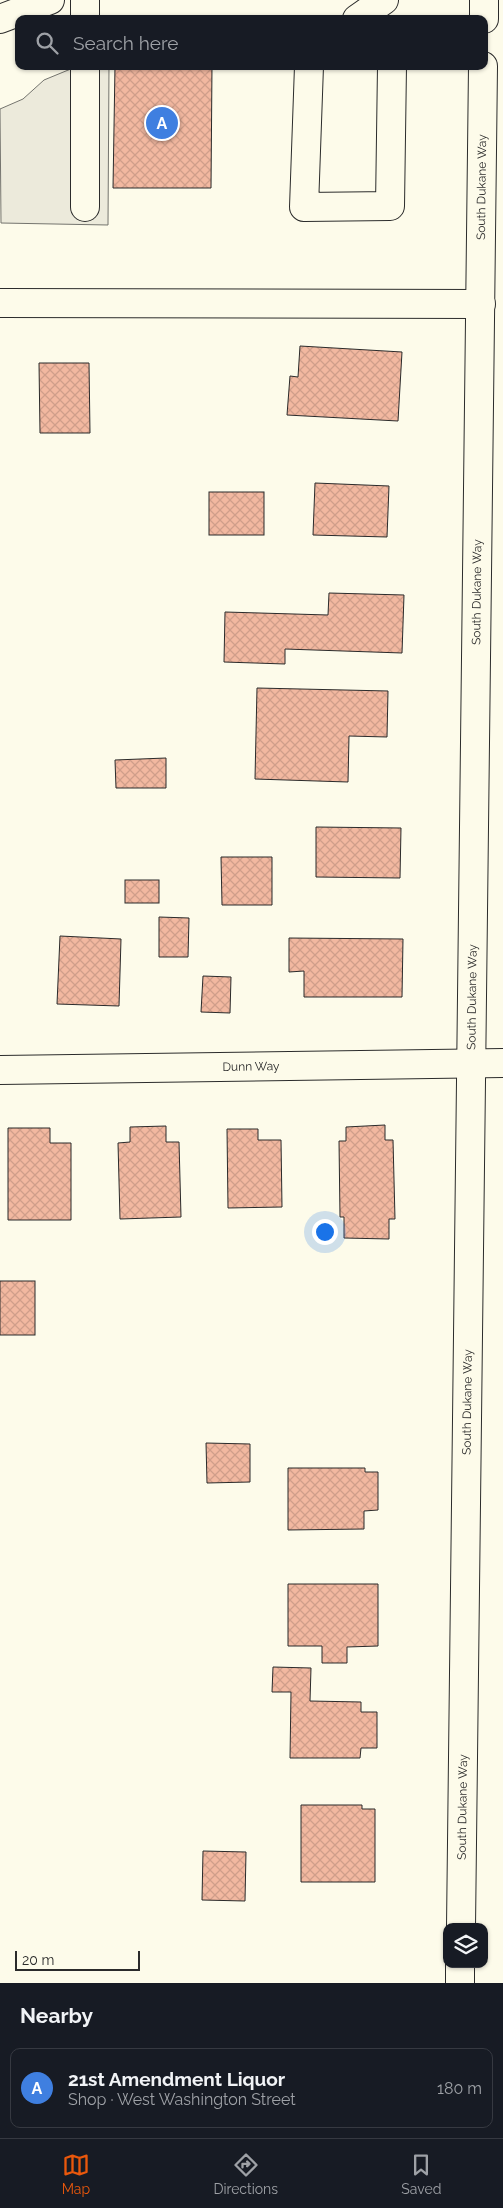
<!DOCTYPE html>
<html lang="en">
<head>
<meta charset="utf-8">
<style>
  body { margin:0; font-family:Raleway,sans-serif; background:#20242c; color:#f1f3f6 }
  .controls { position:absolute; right:15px; bottom:15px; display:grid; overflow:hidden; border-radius:10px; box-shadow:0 1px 4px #0004 }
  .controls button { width:45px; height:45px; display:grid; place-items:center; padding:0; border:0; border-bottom:1px solid #363941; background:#171b24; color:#f1f3f6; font:25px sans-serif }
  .scale { position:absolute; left:15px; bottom:12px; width:125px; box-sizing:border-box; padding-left:5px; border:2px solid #2b2b2b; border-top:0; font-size:14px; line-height:18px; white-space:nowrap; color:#2b2b2b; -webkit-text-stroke:4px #fdfbea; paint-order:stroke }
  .you { position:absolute; left:324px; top:1231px; width:18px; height:18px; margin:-12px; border:4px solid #fff; border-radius:50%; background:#1a73e8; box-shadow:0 0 0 8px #1a73e833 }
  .badge { display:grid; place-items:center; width:32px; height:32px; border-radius:50%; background:#ea580c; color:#fff; font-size:16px; font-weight:700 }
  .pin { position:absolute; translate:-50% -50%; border:2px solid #fff; box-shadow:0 1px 5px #0006 }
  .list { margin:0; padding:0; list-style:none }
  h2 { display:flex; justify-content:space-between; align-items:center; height:65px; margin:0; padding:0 20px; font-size:21px }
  h2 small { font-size:16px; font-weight:400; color:#9ea1a6 }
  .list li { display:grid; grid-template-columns:32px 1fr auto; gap:15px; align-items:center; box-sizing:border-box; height:80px; margin:0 10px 10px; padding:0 10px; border:1px solid #363941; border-radius:10px }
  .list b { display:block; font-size:19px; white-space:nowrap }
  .list p { margin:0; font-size:16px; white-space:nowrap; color:#9ea1a6 }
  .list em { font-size:16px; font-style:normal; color:#9ea1a6 }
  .icon { flex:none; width:28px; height:28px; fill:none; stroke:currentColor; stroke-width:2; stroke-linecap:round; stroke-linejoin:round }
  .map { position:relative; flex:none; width:503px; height:1983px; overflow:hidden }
  .search { position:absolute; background:#171b24; box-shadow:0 1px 4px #0004; left:15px; right:15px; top:15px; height:55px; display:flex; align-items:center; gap:12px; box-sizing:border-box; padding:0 18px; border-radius:10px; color:#9ea1a6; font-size:19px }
  .sheet { height:155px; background:#171b24 }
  nav { display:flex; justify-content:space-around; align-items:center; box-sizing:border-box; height:70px; border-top:1px solid #363941; background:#171b24; font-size:14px; color:#9ea1a6 }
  nav a { display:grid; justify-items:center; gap:2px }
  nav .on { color:#ea580c }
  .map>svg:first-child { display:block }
  .parking { fill:#eceadb; stroke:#74746e }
  .building { fill:url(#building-cross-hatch); stroke:#2b2b2b }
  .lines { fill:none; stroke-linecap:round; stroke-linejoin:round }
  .minor-casing { stroke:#2b2b2b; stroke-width:30 }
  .major-casing { stroke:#2b2b2b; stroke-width:30 }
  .minor { stroke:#fdfbea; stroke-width:28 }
  .major { stroke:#fdfbea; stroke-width:28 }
  .labels { text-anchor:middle; stroke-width:4; stroke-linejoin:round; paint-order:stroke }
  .street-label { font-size:12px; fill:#2b2b2b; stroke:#fdfbea }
</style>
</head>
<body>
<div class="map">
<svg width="503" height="1983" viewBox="0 0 503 1983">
  <defs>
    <pattern id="building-cross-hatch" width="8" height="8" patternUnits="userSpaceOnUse" patternTransform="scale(1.25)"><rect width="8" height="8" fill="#f2b8a0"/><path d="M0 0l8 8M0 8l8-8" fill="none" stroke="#d09e8a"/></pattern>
  </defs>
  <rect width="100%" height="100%" fill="#fdfbea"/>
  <polygon class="parking" points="78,66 109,66 108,225 1,223 0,109 23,99 44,80"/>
  <g class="building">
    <polygon points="115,66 212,66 211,188 113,188"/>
    <polygon points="300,346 402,352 398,421 287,415 290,376 298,377"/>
    <polygon points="39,363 89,363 90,433 40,433"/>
    <polygon points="315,483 389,486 387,537 313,535"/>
    <rect x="209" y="492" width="55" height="43"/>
    <polygon points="329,593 404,595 402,653 285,649 285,664 224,662 225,612 328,615"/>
    <polygon points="257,688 388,691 387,737 349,736 348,782 255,779"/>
    <polygon points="166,758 166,788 116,788 115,760"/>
    <polygon points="316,827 401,828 400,878 316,877"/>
    <polygon points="221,857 272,857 272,905 222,905"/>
    <rect x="125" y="880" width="34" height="23"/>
    <polygon points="159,917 189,918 188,957 159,957"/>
    <polygon points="60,936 121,939 119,1006 57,1004"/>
    <polygon points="289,938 403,939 402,997 304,997 304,971 289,972"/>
    <polygon points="203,976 231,977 230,1013 201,1012"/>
    <polygon points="385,1125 385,1140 393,1140 395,1219 389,1219 389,1239 344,1238 344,1217 340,1217 339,1141 346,1141 346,1127"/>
    <polygon points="166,1126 166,1142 179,1142 181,1217 120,1219 118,1143 130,1142 130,1127"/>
    <polygon points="8,1128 50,1128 50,1143 71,1143 71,1220 8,1220"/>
    <polygon points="227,1129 258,1129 258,1140 281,1140 282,1207 228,1208"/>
    <rect x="0" y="1281" width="35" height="54"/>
    <polygon points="206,1443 250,1444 250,1482 207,1483"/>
    <polygon points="288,1468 365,1468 365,1472 378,1472 378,1510 364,1511 364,1529 288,1530"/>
    <polygon points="288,1584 378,1584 378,1646 347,1647 347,1663 322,1663 322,1646 288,1646"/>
    <polygon points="273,1667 311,1668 310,1701 361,1702 361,1712 377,1712 377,1748 361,1748 360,1758 290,1758 291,1692 272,1692"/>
    <polygon points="301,1805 362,1805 362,1809 375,1809 375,1882 301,1882"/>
    <polygon points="203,1851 246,1852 245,1901 202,1900"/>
  </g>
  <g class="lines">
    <g class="minor-casing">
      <g id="minor">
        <polyline points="85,0 85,19"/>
        <polyline points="357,19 384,0"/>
        <polyline points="484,19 484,0"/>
        <polyline points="309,66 304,207 390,206 392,66"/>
        <polyline points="85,207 85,66"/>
        <polyline points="0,303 481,304"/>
        <path id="s1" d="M0,1070L503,1063"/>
        <path id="s2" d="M461,1927L483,66"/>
        <polyline points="460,1983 460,1964"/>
      </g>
    </g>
    <g class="major-casing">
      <polyline id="major" points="0,19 50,0"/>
    </g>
    <use href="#minor" class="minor"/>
    <use href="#major" class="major"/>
  </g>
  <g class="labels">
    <g class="street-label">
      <text dy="4" stroke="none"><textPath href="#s2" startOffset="1740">South Dukane Way</textPath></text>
      <text dy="4" stroke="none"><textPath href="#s2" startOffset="1335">South Dukane Way</textPath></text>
      <text dy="4" stroke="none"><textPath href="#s2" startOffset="930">South Dukane Way</textPath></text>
      <text dy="4" stroke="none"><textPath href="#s1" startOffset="251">Dunn Way</textPath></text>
      <text dy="4" stroke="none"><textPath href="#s2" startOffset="525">South Dukane Way</textPath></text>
      <text dy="4" stroke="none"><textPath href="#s2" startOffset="120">South Dukane Way</textPath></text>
    </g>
  </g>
</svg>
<div class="controls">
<button><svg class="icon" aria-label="layers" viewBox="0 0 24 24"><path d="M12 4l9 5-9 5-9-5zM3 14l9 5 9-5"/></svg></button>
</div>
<div class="scale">20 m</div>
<div class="you"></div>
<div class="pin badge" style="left:162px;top:123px;background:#3f7fe0">A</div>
<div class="search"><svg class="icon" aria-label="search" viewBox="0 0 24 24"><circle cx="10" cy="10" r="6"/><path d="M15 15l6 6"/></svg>Search here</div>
</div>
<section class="sheet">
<h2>Nearby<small></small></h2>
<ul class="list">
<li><span class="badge" style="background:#3f7fe0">A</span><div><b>21st Amendment Liquor</b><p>Shop · West Washington Street</p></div><em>180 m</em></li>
</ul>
</section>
<nav>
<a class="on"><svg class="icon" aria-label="map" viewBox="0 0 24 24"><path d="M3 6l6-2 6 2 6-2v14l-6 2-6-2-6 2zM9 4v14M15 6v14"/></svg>Map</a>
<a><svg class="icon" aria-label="directions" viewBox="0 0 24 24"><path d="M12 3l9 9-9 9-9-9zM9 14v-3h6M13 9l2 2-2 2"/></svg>Directions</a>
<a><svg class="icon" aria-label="saved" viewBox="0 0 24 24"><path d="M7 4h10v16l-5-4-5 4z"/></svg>Saved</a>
</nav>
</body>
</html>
